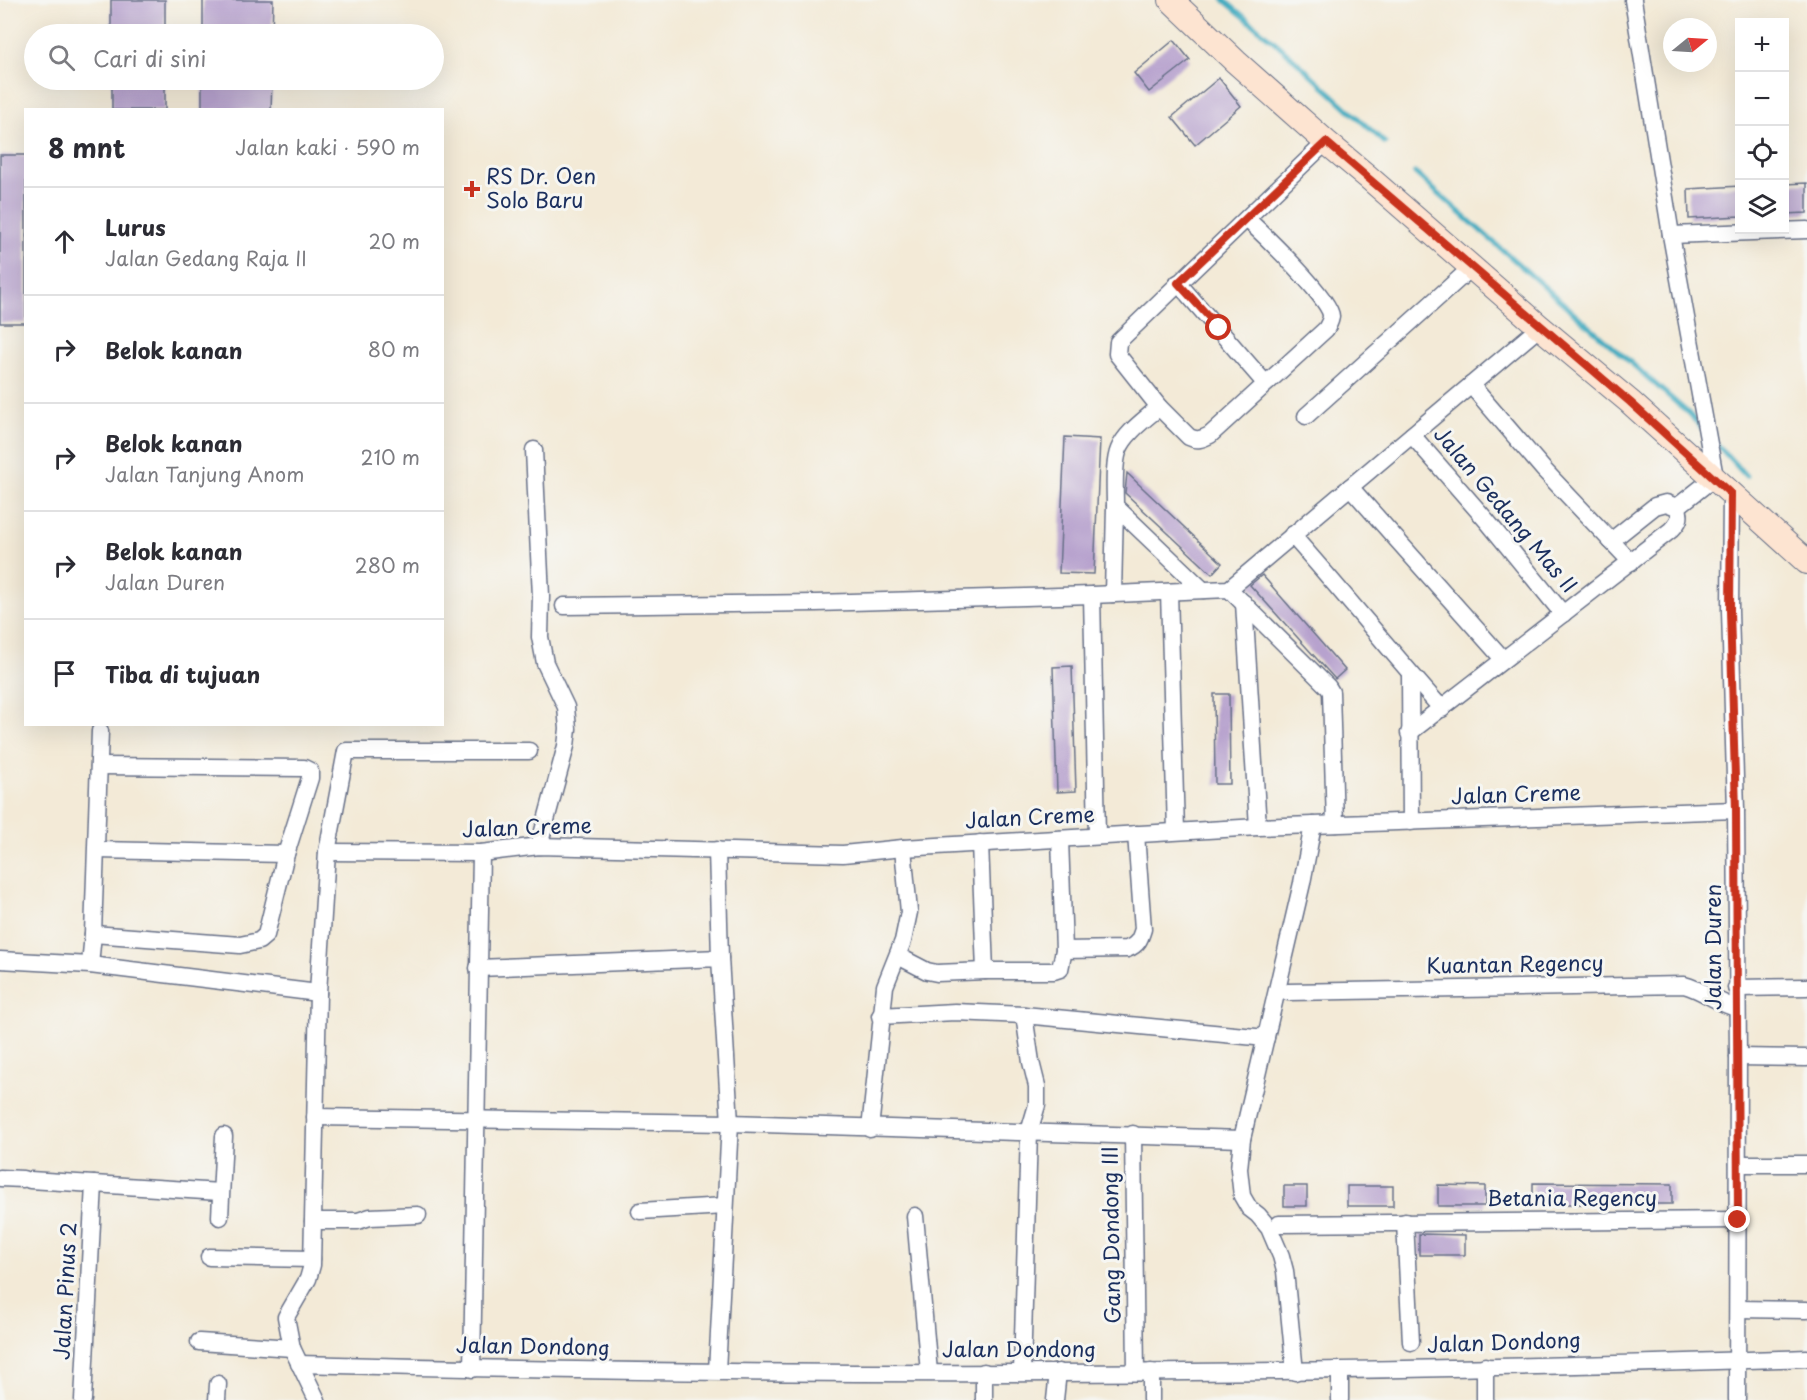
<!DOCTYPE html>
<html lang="id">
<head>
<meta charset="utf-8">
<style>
  body { margin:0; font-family:"Playpen Sans",sans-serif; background:#f2f2f3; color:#2b2b33 }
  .controls { position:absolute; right:18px; top:18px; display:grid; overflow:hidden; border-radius:0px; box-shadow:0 6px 24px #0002 }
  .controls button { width:54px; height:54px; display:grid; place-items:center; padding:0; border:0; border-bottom:2px solid #e1e1e2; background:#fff; color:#2b2b33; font:30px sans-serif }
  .compass { position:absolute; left:1663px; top:18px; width:54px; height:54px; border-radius:50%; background:#fff; box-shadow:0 6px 24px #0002; rotate:72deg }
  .stop { position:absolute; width:18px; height:18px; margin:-14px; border:4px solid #c8321e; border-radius:50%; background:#fff }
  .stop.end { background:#c8321e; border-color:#fff; box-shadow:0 2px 6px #0008 }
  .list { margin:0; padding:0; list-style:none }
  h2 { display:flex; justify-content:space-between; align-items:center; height:78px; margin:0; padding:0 24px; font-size:26px }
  h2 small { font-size:20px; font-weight:400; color:#7c7c81 }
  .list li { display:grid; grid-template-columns:39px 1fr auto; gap:18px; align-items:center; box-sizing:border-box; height:108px; padding:0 24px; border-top:2px solid #e1e1e2 }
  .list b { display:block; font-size:22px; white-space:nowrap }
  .list p { margin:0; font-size:20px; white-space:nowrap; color:#7c7c81 }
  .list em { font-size:20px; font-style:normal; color:#7c7c81 }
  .icon { flex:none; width:33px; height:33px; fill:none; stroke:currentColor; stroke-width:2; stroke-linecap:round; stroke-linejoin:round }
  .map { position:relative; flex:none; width:1807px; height:1400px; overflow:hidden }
  .search { position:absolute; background:#fff; box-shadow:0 6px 24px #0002; left:24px; top:24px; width:420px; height:66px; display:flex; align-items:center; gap:15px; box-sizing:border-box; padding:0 21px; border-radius:33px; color:#7c7c81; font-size:22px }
  .panel { position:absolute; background:#fff; box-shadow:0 6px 24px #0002; left:24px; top:108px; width:420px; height:618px; border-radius:0px }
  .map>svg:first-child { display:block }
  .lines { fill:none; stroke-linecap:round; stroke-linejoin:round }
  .stream { stroke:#41abc0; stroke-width:5 }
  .building { fill:#b7a2ce }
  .minor-casing { stroke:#677088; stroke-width:19 }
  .secondary-casing { stroke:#677088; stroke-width:26 }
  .minor { stroke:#fff; stroke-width:16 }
  .secondary { stroke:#fde4d1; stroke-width:24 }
  .route { stroke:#c8321e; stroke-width:8 }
  .poi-dot { fill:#c8321e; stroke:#f6f6f2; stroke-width:2 }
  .labels { text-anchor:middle; stroke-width:6; stroke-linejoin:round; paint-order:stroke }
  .poi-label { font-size:21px; fill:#1b2f5e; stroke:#f6f6f2; text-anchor:start }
  .street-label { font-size:21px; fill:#1b2f5e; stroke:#f6f6f2 }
</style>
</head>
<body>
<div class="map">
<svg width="1807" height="1400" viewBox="0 0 1807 1400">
  <rect width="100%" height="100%" fill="#f6f6f2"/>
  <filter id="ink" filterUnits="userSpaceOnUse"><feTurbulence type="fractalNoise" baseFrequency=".0167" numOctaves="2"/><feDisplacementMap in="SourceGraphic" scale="12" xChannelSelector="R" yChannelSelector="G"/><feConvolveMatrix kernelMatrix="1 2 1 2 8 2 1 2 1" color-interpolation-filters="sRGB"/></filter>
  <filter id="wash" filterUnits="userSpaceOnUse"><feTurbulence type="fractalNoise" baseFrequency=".008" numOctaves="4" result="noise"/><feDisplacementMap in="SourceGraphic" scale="24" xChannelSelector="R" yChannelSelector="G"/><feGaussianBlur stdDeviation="1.35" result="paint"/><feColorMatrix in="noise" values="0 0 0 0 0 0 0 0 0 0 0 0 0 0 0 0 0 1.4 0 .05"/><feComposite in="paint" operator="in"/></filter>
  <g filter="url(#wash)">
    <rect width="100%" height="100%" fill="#f3ead7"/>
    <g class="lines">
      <g class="stream">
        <polyline points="1224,0 1283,49 1385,143"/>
        <polyline points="1415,173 1688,413 1701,427"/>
        <polyline points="1713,440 1746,476"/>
      </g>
    </g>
    <g id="blocks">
      <g class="building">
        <rect x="111" y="0" width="54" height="34"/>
        <polygon points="203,0 273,0 272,34 203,34"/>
        <polygon points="1174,40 1190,60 1149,92 1134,73"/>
        <polygon points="1219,78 1241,106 1195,145 1172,117"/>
        <rect x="112" y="80" width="53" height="30"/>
        <polygon points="202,80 272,80 271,110 202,110"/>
        <rect x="0" y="155" width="26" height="168"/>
        <polygon points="1807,183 1807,213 1785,214 1785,184"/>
        <polygon points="1740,186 1740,216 1689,219 1688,189"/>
        <polygon points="1065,437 1100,439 1094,574 1059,573"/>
        <polygon points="1127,473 1222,563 1212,574 1125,493"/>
        <polygon points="1262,575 1345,670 1335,679 1250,585"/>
        <polygon points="1072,666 1076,791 1057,792 1053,667"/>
        <polygon points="1214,694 1229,694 1230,784 1215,784"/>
        <polygon points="1533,1183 1672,1184 1672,1204 1533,1204"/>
        <polygon points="1438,1185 1485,1186 1485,1206 1438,1206"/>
        <rect x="1284" y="1186" width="23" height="20"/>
        <rect x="1347" y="1186" width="46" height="20"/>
        <polygon points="1419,1234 1465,1235 1465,1255 1419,1255"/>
      </g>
    </g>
  </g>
  <g filter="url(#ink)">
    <use href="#blocks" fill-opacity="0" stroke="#677088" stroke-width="1.5"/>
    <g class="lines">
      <g class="minor-casing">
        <g id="minor">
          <polyline points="1633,0 1671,235 1715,477 1677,507"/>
          <path d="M1247,219C1263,234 1331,299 1331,316C1331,321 1328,325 1326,329L1210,435C1202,439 1197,441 1189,437L1159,407L1117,354L1118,342L1326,142"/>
          <polyline points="1671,235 1807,230"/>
          <polyline points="1178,283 1265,383"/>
          <polyline points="1471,385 1544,470 1631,562"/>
          <path d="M1159,407C1146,419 1126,432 1119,449C1113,463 1115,490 1115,506L1203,590"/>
          <polyline points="1306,416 1471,268"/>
          <polyline points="1412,435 1487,521 1563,614"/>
          <polyline points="534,450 541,596 540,637 545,663 566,707 568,729 566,746 539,846"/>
          <polyline points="1350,487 1503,659"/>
          <polyline points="1731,493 1730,611 1736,810 1738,1057 1737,1400"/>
          <path d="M1292,535C1343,592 1391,652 1442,709"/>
          <polyline points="1229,589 1328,687 1331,692 1335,824"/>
          <polyline points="1169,592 1176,831"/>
          <polyline points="1113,594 1115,506"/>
          <polyline points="1092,595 1097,836"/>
          <polyline points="1244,603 1258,827"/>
          <polyline points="564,606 816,603 1092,595 1229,589 1540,327"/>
          <polyline points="1410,674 1411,822"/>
          <path d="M1409,733L1671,530C1679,522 1682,517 1677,507L1666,503L1655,506L1611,541"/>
          <polyline points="980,843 985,971"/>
          <polyline points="97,850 286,854"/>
          <polyline points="717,850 720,958"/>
          <polyline points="327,852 481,853 539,846 843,854 903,848 1258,827 1736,810"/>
          <polyline points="93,934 240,945 259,941 266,935 286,854 310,778 310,771 304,768 99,766"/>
          <path d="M1064,950L1127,949C1138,945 1140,939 1143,929L1136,834"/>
          <polyline points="898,956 927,971 937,973 985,971 1054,971 1060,969 1064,950 1060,839"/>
          <polyline points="0,960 90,965 318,993"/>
          <polyline points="90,965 93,934 100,731"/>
          <polyline points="478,968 720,958 730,1123 717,1371"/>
          <polyline points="1736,988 1807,987"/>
          <path d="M1288,992L1684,985C1704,990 1718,1004 1737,1008"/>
          <polyline points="880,1016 955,1012 1024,1015 1266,1038"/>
          <polyline points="1738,1057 1807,1058"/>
          <polyline points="315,1117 730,1123 1242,1139"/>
          <polyline points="870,1129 885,986 903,941 909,912 903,848"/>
          <polyline points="1133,1134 1136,1372"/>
          <polyline points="1738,1164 1807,1164"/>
          <polyline points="0,1178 23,1179"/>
          <polyline points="30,1180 220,1192"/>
          <polyline points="640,1211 725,1206"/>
          <polyline points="915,1216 929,1372"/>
          <polyline points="220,1217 224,1136"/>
          <polyline points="313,1221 358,1221 370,1217 418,1215"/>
          <polyline points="1405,1222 1411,1342"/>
          <polyline points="1279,1224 1738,1220"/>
          <polyline points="209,1257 312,1259"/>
          <polyline points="1738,1309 1807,1310"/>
          <polyline points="199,1342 292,1348"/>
          <path d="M299,1364C802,1378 1305,1376 1807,1358"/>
          <polyline points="1485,1366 1485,1400"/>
          <polyline points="472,1369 481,853"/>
          <polyline points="1340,1371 1340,1400"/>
          <polyline points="984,1372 984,1400"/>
          <polyline points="1022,1372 1029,1132 1037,1105 1037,1086 1031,1062 1024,1015"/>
          <polyline points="1295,1372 1285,1271 1281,1256 1269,1228 1258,1215 1249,1208 1242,1196 1239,1169 1242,1139 1302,883 1313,825"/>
          <polyline points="83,1400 94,1184"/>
          <polyline points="217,1400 218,1384"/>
          <polyline points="317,1400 292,1348 286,1317 308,1279 312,1265 318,993 327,852 346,751 529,751"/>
          <polyline points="1055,1400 1058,1372"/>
          <polyline points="1151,1400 1151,1372"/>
        </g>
      </g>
      <g class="secondary-casing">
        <polyline id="secondary" points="1171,0 1236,62 1326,142 1368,177 1540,327 1630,402 1807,562"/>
      </g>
      <use href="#minor" class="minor"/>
      <use href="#secondary" class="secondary"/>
    </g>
  </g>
  <g class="lines" filter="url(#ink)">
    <polyline class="route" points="1219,328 1178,283 1326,142 1630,402 1731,494 1730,611 1736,810 1738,1220"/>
  </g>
  <path class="poi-dot" d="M469 180h6v6h6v6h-6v6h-6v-6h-6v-6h6z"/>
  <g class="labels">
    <g class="poi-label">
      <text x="486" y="184">RS Dr. Oen<tspan x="486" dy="24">Solo Baru</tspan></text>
    </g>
    <g class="street-label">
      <text transform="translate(1505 510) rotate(50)" y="7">Jalan Gedang Mas II</text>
      <text transform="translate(1516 795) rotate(-2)" y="7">Jalan Creme</text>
      <text transform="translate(1030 818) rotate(-3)" y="7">Jalan Creme</text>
      <text transform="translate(527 828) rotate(-2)" y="7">Jalan Creme</text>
      <text transform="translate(1714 947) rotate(-90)" y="7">Jalan Duren</text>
      <text transform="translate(1515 965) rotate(-1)" y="7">Kuantan Regency</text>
      <text x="1572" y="1206">Betania Regency</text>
      <text transform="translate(1112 1235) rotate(-91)" y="7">Gang Dondong III</text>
      <text transform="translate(66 1291) rotate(-87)" y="7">Jalan Pinus 2</text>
      <text transform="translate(1504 1343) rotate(-2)" y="7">Jalan Dondong</text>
      <text transform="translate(533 1347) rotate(1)" y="7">Jalan Dondong</text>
      <text x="1019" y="1357">Jalan Dondong</text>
    </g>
  </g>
</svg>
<div class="controls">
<button>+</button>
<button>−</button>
<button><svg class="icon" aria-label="locate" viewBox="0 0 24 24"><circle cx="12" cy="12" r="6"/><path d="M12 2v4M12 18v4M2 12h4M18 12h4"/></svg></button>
<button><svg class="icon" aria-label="layers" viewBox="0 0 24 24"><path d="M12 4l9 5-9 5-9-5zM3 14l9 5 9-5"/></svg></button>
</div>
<svg class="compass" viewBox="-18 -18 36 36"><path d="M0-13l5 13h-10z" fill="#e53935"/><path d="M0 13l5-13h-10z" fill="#7c7c81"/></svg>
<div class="stop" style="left:1219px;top:328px"></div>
<div class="stop end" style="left:1738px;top:1220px"></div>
<div class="search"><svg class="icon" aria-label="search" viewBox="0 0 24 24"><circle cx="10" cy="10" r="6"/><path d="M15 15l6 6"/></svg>Cari di sini</div>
<section class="panel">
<h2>8 mnt<small>Jalan kaki · 590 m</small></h2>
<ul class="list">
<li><svg class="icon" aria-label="ahead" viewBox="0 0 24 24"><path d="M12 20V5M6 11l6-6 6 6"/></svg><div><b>Lurus</b><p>Jalan Gedang Raja II</p></div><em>20 m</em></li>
<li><svg class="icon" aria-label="right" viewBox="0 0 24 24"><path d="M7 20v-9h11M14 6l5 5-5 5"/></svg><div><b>Belok kanan</b></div><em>80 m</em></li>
<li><svg class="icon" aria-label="right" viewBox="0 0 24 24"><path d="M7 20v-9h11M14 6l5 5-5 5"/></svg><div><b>Belok kanan</b><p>Jalan Tanjung Anom</p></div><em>210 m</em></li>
<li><svg class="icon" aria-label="right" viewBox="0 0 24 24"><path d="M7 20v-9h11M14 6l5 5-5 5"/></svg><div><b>Belok kanan</b><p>Jalan Duren</p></div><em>280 m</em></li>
<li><svg class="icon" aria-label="arrive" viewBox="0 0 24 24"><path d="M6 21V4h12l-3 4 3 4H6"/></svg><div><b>Tiba di tujuan</b></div></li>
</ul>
</section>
</div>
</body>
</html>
